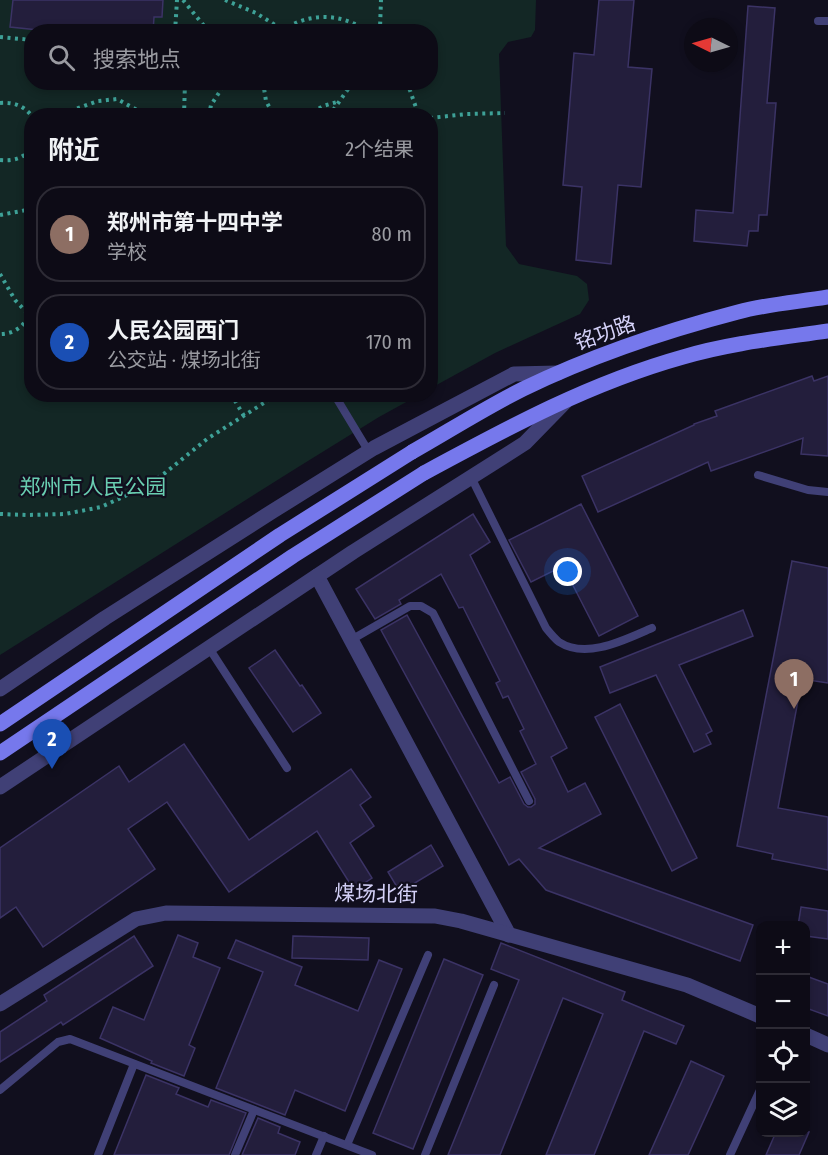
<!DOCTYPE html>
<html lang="zh">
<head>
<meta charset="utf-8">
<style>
  body { margin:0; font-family:"Fira Sans Condensed","Noto Sans SC",sans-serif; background:#1b1923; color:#f1f3f6 }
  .controls { position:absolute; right:18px; bottom:18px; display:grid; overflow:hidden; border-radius:12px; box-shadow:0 3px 9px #0003 }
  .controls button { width:54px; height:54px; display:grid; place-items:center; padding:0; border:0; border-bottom:2px solid #2d2b35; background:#0d0b16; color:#f1f3f6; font:30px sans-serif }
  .compass { position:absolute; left:684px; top:18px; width:54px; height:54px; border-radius:50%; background:#0d0b16; box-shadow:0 3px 9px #0003; rotate:275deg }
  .you { position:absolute; left:568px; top:572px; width:21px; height:21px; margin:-15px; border:4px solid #fff; border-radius:50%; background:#1a73e8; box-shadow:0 0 0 9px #1a73e833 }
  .badge { display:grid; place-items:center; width:39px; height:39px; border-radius:50%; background:#1fcdd8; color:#fff; font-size:20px; font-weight:700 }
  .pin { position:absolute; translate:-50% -50px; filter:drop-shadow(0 2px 3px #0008) }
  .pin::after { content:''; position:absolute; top:32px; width:21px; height:18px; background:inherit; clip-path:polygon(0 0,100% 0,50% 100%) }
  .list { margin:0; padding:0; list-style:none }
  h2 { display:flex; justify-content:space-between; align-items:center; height:78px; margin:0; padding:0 24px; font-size:26px }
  h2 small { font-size:20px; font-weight:400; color:#9a9ba1 }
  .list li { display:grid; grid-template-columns:39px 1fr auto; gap:18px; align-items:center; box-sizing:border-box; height:96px; margin:0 12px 12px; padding:0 12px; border:2px solid #2d2b35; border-radius:24px }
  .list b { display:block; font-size:22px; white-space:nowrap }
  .list p { margin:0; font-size:20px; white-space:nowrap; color:#9a9ba1 }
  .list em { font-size:20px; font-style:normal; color:#9a9ba1 }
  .icon { flex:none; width:33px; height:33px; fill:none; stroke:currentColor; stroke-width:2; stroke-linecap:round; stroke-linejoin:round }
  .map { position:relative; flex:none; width:828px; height:1155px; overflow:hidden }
  .search { position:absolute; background:#0d0b16; box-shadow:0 3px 9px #0003; left:24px; top:24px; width:414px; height:66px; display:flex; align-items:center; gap:15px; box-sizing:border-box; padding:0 21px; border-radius:24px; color:#9a9ba1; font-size:22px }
  .panel { position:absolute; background:#0d0b16; box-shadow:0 3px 9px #0003; left:24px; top:108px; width:414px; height:294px; border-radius:24px }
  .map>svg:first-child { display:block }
  .green { fill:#132725; fill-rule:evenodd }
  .building { fill:#231e3c; stroke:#3b3365; stroke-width:1.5 }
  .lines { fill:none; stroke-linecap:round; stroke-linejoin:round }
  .path { stroke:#3ea197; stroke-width:4; stroke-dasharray:3 4.5; stroke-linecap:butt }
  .service { stroke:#404076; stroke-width:8 }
  .minor { stroke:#404076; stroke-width:15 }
  .secondary { stroke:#7678ec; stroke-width:15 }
  .secondary-bridge { stroke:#7678ec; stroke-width:15 }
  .labels { text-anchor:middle; stroke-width:4.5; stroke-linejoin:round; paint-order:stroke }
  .street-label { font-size:21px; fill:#d5d2f9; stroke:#110f1e }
  .park-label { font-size:21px; fill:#69ceb1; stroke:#110f1e }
</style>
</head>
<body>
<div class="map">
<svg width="828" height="1155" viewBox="0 0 828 1155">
  <rect width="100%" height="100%" fill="#110f1e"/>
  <path class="green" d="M0,0H536L535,30L531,37L508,42L499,54L506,246L519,264L577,276L587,284L589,300L580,314L495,353L431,388L430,116H32V394L419,395L379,417L295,469L0,655ZM32,32H430V82H32Z"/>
  <g class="building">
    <polygon points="13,0 163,0 162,17 154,17 153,32 58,32 10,27"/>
    <polygon points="599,0 634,0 628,67 652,69 641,187 618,185 611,264 576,260 582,187 563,185 574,53 594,55"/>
    <polygon points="748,6 775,8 767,103 776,103 767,215 759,215 758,231 749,231 747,246 694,241 696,210 733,213"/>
    <polygon points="812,376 814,381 828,376 828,456 801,454 803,438 711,471 708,462 598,512 582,476 694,425 694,424 717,416 715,411"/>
    <polygon points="581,504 638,616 599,636 563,566 531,582 509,540"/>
    <polygon points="473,514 490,542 470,555 567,748 551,757 568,792 585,783 601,814 539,848 753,925 740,961 546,890 519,859 509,865 381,630 407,615 499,783 510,777 524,804 528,807 531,807 535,804 535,799 521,772 536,764 520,731 524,729 508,696 503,698 496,683 500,681 463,607 459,608 441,574 399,600 401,604 375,619 356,589"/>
    <polygon points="792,561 828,568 828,683 802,679 778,808 828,817 828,870 772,859 773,854 737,846"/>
    <polygon points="743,610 753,636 679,665 712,731 706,734 711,744 694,752 656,675 610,693 600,667"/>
    <polygon points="275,650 300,686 302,685 321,713 293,732 249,668"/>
    <polygon points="620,704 697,858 672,871 595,717"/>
    <polygon points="184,744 249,840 351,769 371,797 360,805 374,826 350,843 372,878 354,890 317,831 229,892 167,802 128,829 155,869 43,947 16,907 0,918 0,848 119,766 129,782"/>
    <polygon points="431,845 443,866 400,892 388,872"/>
    <polygon points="801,907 828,911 828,939 806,936 806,926 798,926"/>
    <polygon points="178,935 198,943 193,957 220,968 189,1045 195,1048 184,1076 151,1063 152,1061 100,1038 113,1007 144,1020"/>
    <polygon points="134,936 153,966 63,1025 61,1022 0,1062 0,1032 47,1001 44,995"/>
    <polygon points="293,936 369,938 368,960 292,958"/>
    <polygon points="236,940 302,967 295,985 358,1011 379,960 402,969 345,1111 295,1090 285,1115 216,1088 263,972 228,958"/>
    <polygon points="501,943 625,992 622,1000 684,1026 676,1044 644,1031 594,1155 546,1155 603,1014 563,998 500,1155 448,1155 519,980 491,969"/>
    <polygon points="444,959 483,975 413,1149 373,1133"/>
    <polygon points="806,976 828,984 828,1016 806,1008"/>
    <polygon points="691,1061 724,1076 688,1155 649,1155"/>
    <polygon points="146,1075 179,1088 176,1094 208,1107 211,1100 246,1113 229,1155 114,1155"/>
    <polygon points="258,1118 280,1127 278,1133 300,1142 295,1155 242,1155"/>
    <polygon points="776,1132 809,1132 799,1155 766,1155"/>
  </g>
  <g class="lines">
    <g class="path">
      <polyline points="183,0 209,32"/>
      <polyline points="225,0 256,13 283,30"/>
      <polyline points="175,32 177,0"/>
      <path d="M282,32C296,19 318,15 336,18C349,20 361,27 372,32"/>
      <polyline points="381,32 380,28 381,0"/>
      <polyline points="0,37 32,40"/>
      <polyline points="263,82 266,101 274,116"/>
      <polyline points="407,82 419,116"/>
      <path d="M0,103C13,102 23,105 32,116"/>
      <polyline points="56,116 98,101 117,99 148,116"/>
      <polyline points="184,116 185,82"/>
      <polyline points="209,116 211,105 226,82"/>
      <polyline points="306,116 323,106 337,102"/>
      <polyline points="329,116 353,82"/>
      <polyline points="430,118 467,114 505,113"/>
      <path d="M0,160C13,161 23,159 32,148"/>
      <polyline points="0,215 32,209"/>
      <path d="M0,274L15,300L29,315C24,327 13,334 0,334"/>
      <polyline points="231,394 244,416"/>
      <polyline points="0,514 26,515 65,514 101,507 136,491 165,473 207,439 278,394"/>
    </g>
    <g class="service">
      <polyline points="818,21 828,21"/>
      <polyline points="334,394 369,452"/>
      <polyline points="758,475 808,490 828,492"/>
      <path d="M471,477L546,628C550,633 554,638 559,642C587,660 626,639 652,628"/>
      <polyline points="351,640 410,606 421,606 433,613 529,801"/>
      <polyline points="209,648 287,768"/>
      <polyline points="0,1090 58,1042 70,1039 372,1155"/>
      <polyline points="347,1145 428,955"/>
      <polyline points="98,1155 134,1064"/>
      <polyline points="235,1155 254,1110"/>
      <polyline points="316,1155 324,1136"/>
      <polyline points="425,1155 494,985"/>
      <polyline points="730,1155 760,1090"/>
    </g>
    <g class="minor">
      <polyline points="317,576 509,935"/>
      <polyline points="0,689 105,618 273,511 374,448 514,374 558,373"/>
      <polyline points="0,787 353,552 525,443 566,401"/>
      <polyline points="0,1004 136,919 166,913 435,916 461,921 687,985 760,1016"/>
      <polyline points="806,1035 828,1045"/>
    </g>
    <g class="secondary">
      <path d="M412,452C449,431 485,408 523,389C591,356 665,331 738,312C767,304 798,302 828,297"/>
      <path d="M424,473C509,427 590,383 683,357C730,343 780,338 828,331"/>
    </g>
    <g class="secondary-bridge">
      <polyline points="0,724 280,535 412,452"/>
      <polyline points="0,753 293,556 424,473"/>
    </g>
  </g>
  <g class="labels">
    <g class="street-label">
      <text transform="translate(605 333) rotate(-20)" y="7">铭功路</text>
      <text transform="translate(376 894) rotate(1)" y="7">煤场北街</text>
    </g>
    <g class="park-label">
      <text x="93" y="494">郑州市人民公园</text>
    </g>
  </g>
</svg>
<div class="controls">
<button>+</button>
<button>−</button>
<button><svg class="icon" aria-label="locate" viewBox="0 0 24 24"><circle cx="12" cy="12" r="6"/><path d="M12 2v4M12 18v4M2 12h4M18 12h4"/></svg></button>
<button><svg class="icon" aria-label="layers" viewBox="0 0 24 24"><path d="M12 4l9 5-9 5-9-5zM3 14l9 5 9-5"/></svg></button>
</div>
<svg class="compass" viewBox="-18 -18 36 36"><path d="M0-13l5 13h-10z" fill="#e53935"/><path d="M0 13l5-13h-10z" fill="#9a9ba1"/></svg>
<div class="you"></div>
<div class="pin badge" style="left:794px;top:709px;background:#8d6e63">1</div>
<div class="pin badge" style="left:52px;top:769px;background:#1a4fb4">2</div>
<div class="search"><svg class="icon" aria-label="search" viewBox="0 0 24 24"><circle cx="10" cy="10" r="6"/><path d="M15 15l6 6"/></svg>搜索地点</div>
<section class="panel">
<h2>附近<small>2个结果</small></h2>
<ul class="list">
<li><span class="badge" style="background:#8d6e63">1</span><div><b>郑州市第十四中学</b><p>学校</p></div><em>80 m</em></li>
<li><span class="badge" style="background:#1a4fb4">2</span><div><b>人民公园西门</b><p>公交站 · 煤场北街</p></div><em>170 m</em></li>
</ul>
</section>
</div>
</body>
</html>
